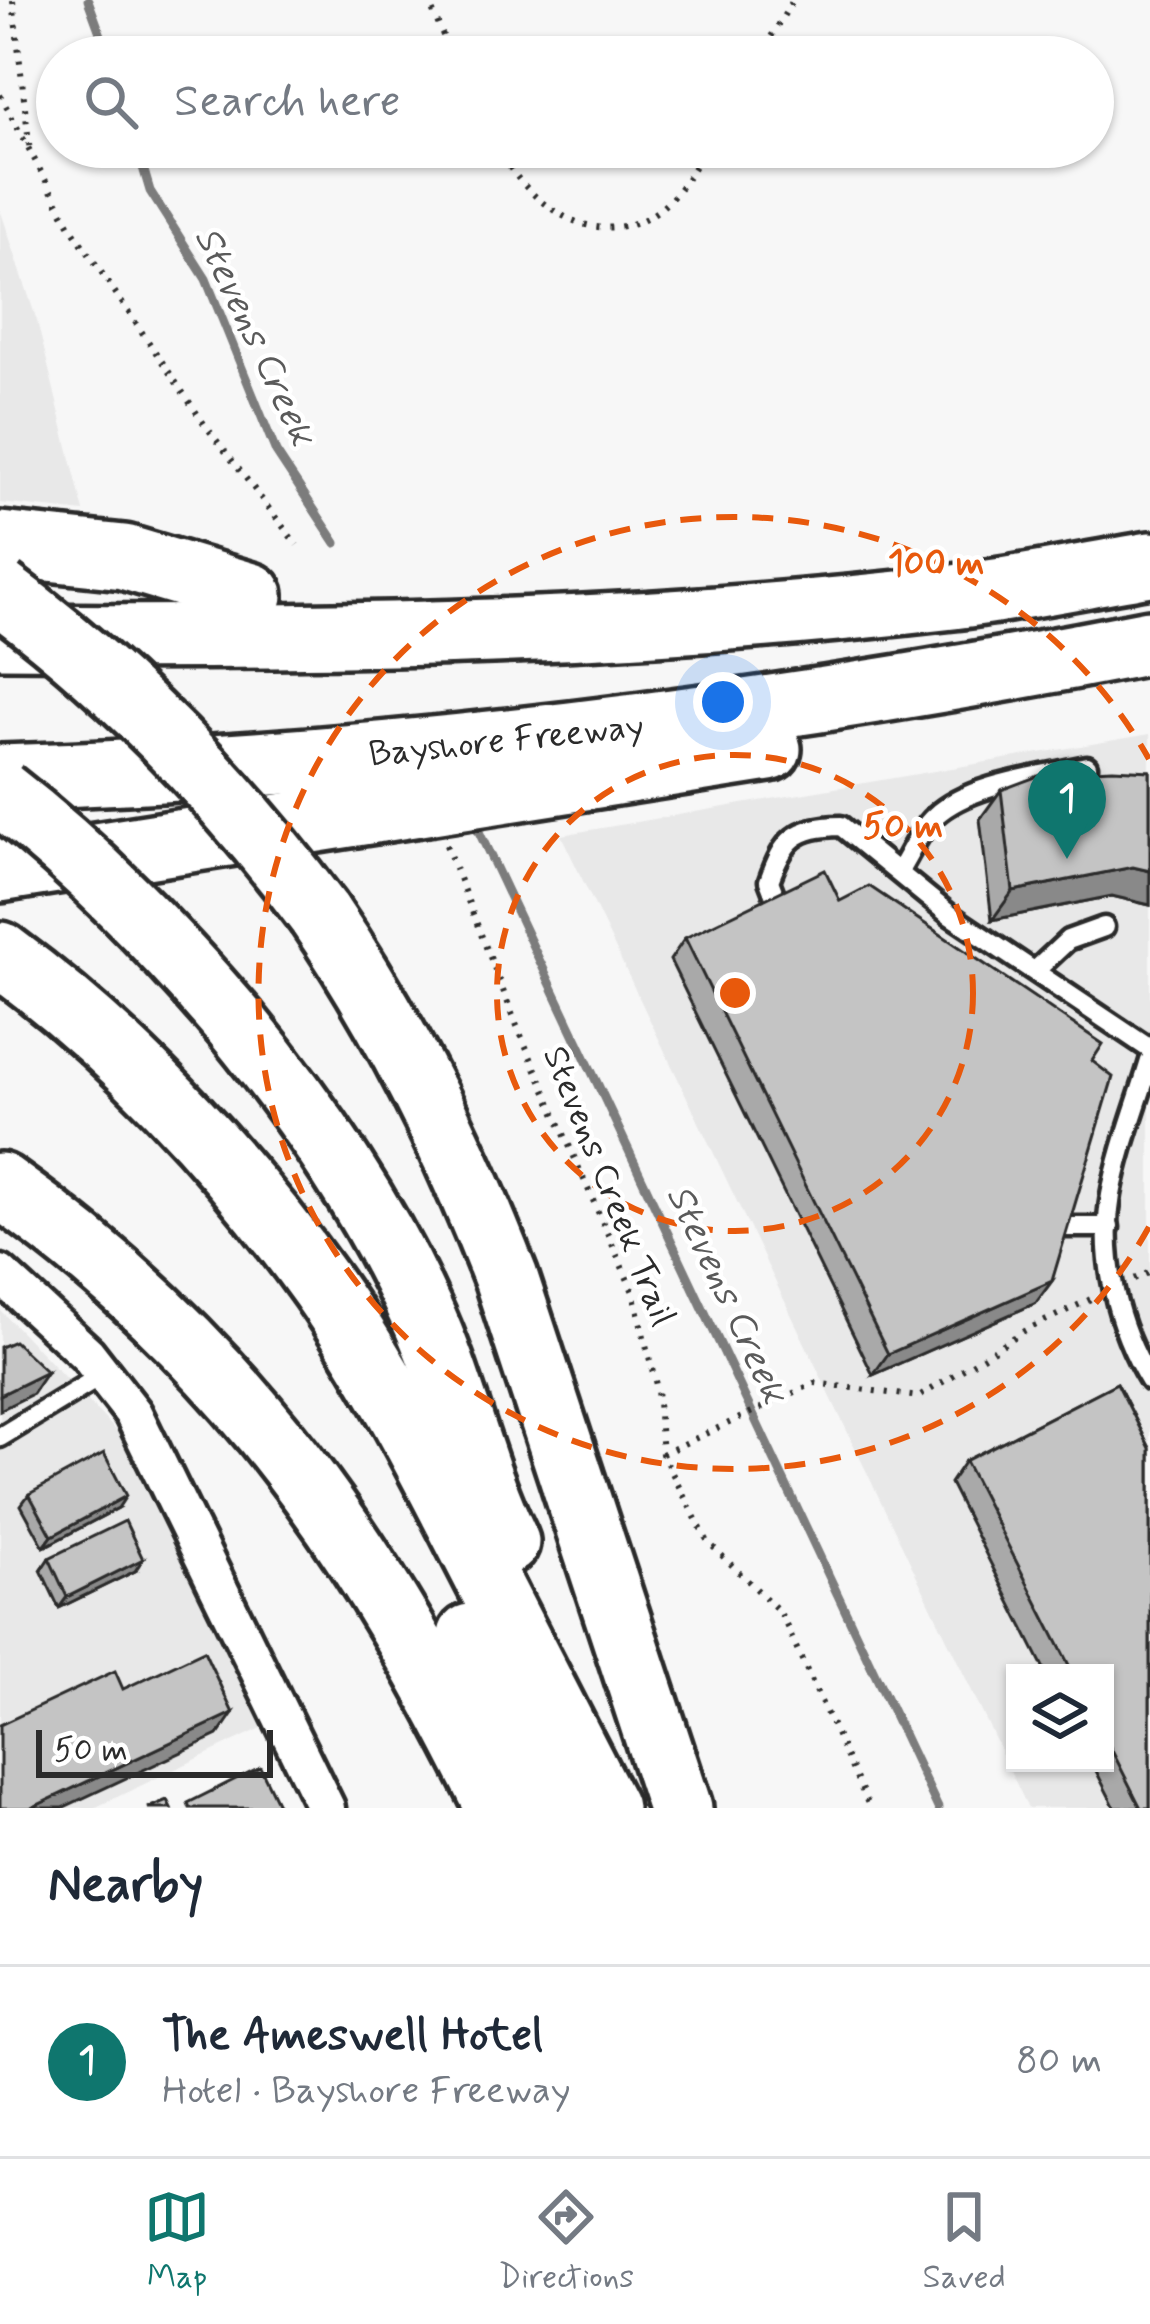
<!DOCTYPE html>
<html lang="en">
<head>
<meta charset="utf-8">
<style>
  body { margin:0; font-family:Mynerve,sans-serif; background:#f2f2f3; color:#1f2937 }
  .controls { position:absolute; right:36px; bottom:36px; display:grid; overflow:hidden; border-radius:0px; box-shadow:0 3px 9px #0004 }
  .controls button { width:108px; height:108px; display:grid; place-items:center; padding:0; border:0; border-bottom:3px solid #e0e1e3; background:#fff; color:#1f2937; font:60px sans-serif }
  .scale { position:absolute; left:36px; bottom:30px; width:237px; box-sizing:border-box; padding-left:12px; border:6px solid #2b2b2b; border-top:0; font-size:33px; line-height:42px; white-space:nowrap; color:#2b2b2b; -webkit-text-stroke:9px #fff; paint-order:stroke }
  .you { position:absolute; left:723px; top:702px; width:42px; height:42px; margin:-30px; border:9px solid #fff; border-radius:50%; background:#1a73e8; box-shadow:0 0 0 18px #1a73e833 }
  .badge { display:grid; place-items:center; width:78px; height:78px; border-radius:50%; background:#0f766e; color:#fff; font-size:39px; font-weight:700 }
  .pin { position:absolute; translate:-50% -99px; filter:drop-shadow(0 3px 6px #0008) }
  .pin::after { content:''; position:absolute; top:63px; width:42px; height:36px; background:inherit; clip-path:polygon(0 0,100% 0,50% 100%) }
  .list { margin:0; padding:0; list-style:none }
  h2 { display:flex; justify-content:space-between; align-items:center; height:156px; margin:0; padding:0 48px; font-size:51px }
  h2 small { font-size:39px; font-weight:400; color:#747a83 }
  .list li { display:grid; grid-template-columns:78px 1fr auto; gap:36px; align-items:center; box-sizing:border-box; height:192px; padding:0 48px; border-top:3px solid #e0e1e3 }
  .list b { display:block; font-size:45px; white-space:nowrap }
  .list p { margin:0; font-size:39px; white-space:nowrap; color:#747a83 }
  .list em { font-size:39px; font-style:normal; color:#747a83 }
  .icon { flex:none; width:66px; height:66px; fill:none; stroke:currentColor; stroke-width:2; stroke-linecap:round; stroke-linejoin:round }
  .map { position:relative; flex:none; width:1150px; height:1808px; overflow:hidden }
  .search { position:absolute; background:#fff; box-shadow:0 3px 9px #0004; left:36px; right:36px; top:36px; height:132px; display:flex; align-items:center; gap:30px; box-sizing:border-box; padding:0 42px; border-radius:66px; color:#747a83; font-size:45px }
  .sheet { height:348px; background:#fff }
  nav { display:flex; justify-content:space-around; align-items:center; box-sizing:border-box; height:168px; border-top:3px solid #e0e1e3; background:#fff; font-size:33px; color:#747a83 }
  nav a { display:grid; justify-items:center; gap:6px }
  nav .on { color:#0f766e }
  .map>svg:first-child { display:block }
  .built { fill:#e8e8e8; fill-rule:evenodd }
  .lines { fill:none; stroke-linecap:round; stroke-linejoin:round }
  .stream { stroke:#7b7b7b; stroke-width:9 }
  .service-casing { stroke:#2b2b2b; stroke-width:27 }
  .minor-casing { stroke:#2b2b2b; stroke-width:45 }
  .motorway-casing { stroke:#2b2b2b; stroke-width:72 }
  .path { stroke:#2b2b2b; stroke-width:6; stroke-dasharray:3 9; stroke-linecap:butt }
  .service { stroke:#fff; stroke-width:18 }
  .minor { stroke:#fff; stroke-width:36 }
  .motorway { stroke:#fff; stroke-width:63 }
  .motorway-bridge-casing { stroke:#2b2b2b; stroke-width:72; stroke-linecap:butt }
  .motorway-bridge { stroke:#fff; stroke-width:63 }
  .wall { fill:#a9a9a9; stroke:#2b2b2b; stroke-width:3 }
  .shaded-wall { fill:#898989; stroke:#2b2b2b; stroke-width:3 }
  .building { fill:#c4c4c4; stroke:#2b2b2b; stroke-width:3 }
  .ring { fill:none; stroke:#e8590c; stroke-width:6; stroke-dasharray:21 15 }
  .labels { text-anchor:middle; stroke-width:9; stroke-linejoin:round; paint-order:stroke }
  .street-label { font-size:36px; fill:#2b2b2b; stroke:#fff }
  .water-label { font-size:39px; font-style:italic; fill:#5a5a5a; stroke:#fff }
  .centre { fill:#e8590c; stroke:#fff; stroke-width:6 }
  .ring-label { font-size:36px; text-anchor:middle; font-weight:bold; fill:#e8590c; stroke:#fff; stroke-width:9; stroke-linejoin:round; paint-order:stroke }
</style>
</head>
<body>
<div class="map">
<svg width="1150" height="1808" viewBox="0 0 1150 1808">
  <rect width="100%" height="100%" fill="#f7f7f7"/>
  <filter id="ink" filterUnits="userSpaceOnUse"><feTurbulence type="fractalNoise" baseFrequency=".00833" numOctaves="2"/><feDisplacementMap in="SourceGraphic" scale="24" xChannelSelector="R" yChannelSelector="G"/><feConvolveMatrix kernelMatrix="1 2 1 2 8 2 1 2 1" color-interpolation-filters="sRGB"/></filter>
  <g filter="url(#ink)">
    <g class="built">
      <polygon points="0,209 37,321 84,512 0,503"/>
      <path d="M1150,734V1808H1028L561,835ZM1015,1673H1105V1763H1015Z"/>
      <polygon points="0,1310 153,1469 270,1724 94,1808 0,1808"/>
    </g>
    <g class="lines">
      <g class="stream">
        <polyline points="88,0 109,57"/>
        <polyline points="137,147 150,191 206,279 276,452 336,543"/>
        <polyline points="473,819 938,1808"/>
      </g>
      <g class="service-casing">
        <g id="service">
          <path d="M899,871C910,854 920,829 935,816C969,784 1042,776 1087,766"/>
          <path d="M779,907L769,881C784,839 795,827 841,826L950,915L1150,1049"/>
          <polyline points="1036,970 1068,940 1104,927"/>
          <path d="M1150,1061C1137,1105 1119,1150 1111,1195C1100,1257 1117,1327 1150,1381"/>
          <polyline points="1059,1227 1109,1227"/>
          <polyline points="0,1437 104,1374"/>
        </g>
      </g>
      <g class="minor-casing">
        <polyline id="minor" points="0,1274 87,1354 133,1413 326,1808"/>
      </g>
      <g class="motorway-casing">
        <g id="motorway">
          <polyline points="0,544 124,557 251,595"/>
          <path d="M0,636C318,639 636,634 953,597C1019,589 1084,575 1150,564"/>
          <path d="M0,777C385,766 772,716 1150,642"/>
          <polyline points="0,870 769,749"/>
          <path d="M319,914C397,1028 456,1149 506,1278L680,1808"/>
          <path d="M0,954C125,1046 232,1161 322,1287C378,1367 423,1454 467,1540C513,1630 560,1719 605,1808"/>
          <path d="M236,1024C308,1112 373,1206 420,1310C455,1385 471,1468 507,1542"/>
          <path d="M0,1185C239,1354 371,1549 498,1808"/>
          <polyline points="470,1636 551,1808"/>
        </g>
      </g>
      <g class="path">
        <polyline points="13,0 30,152"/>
        <polyline points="428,0 452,57"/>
        <polyline points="759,57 793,0"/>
        <polyline points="0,95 70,226 205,425 297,545"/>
        <path d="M497,147C526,201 590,253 653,214C678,198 691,172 706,147"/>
        <polyline points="446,845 517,1026 633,1292 657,1389 662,1454 708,1542 780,1612 870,1808"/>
        <polyline points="1134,1279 1150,1272"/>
        <polyline points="662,1454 815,1383 919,1397 1024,1331 1095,1297"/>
      </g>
      <use href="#service" class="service"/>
      <use href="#minor" class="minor"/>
      <use href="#motorway" class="motorway"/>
      <g class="motorway-bridge-casing">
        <g id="motorway-bridge">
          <path d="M0,592C123,683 228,792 319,914"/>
          <path d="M0,793C88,861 164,940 236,1024"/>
        </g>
      </g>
      <use href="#motorway-bridge" class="motorway-bridge"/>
    </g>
    <g class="wall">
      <polygon points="1150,771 1150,905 1112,896 992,920 980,819 1001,790"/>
      <polygon points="840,901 1092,1061 1036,1303 873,1375 670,960 685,938"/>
      <polygon points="1117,1383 1150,1448 1150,1808 1115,1808 1092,1763 1105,1763 1105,1673 1046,1673 950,1483 965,1461"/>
      <polygon points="29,1494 118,1508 44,1547 21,1505"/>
      <polygon points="49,1558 135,1571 59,1608 41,1570"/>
    </g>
    <g class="shaded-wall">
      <polygon points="1133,867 1150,871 1150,905 1112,896 992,920 1013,891"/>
      <polygon points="1052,1281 1036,1303 873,1375 888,1354"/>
      <polygon points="47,1372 32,1394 0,1410 0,1395"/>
      <polygon points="126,1496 118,1508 44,1547 52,1536"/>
      <polygon points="143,1559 135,1571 59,1608 67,1597"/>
      <polygon points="233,1713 218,1735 62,1808 31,1808"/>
    </g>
    <g class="building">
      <polygon points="1113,769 1150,771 1150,871 1133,867 1013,891 1001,790 1049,772"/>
      <polygon points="825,870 840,901 869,886 1103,1044 1092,1061 1113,1077 1052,1281 888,1354 685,938"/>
      <polygon points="14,1341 47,1372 0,1395 0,1347"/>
      <polygon points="1117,1383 1150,1448 1150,1808 1141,1808 1105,1737 1105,1673 1073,1673 965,1461"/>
      <polygon points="104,1453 126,1496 52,1536 29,1494"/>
      <polygon points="125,1521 143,1559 67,1597 49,1558"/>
      <polygon points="204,1651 233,1713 31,1808 0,1808 0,1725 115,1671 123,1689"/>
      <polygon points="260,1767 280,1808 190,1808 188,1803"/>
      <polygon points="167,1800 171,1808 148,1808"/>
    </g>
  </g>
  <g class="ring">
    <circle cx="735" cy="993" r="238"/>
    <path d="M1149 1227A476 476 0 1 1 1149 759"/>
  </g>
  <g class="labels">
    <g class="street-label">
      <text transform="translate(506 738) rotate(-6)" y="13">Bayshore Freeway</text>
      <text transform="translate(611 1185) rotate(68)" y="13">Stevens Creek Trail</text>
    </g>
    <g class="water-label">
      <text transform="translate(257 335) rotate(65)" y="14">Stevens Creek</text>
      <text transform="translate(729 1293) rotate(65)" y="14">Stevens Creek</text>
    </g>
  </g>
  <circle cx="735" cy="993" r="18" class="centre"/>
  <g class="ring-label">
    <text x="936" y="574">100 m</text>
    <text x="903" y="837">50 m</text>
  </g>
</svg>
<div class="controls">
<button><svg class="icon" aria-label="layers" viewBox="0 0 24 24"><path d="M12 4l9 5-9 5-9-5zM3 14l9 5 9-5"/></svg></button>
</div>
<div class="scale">50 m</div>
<div class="you"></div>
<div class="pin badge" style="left:1067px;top:859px">1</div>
<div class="search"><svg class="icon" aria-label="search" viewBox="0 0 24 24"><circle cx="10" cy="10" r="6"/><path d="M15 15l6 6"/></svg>Search here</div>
</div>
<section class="sheet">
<h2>Nearby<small></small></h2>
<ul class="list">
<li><span class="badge">1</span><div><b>The Ameswell Hotel</b><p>Hotel · Bayshore Freeway</p></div><em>80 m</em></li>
</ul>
</section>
<nav>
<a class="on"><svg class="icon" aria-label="map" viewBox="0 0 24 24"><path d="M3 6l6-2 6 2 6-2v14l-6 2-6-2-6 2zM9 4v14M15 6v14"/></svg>Map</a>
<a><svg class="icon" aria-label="directions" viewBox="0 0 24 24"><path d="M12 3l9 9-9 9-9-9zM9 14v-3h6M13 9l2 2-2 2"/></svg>Directions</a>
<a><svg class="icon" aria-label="saved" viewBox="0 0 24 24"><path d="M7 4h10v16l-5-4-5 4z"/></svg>Saved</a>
</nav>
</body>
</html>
